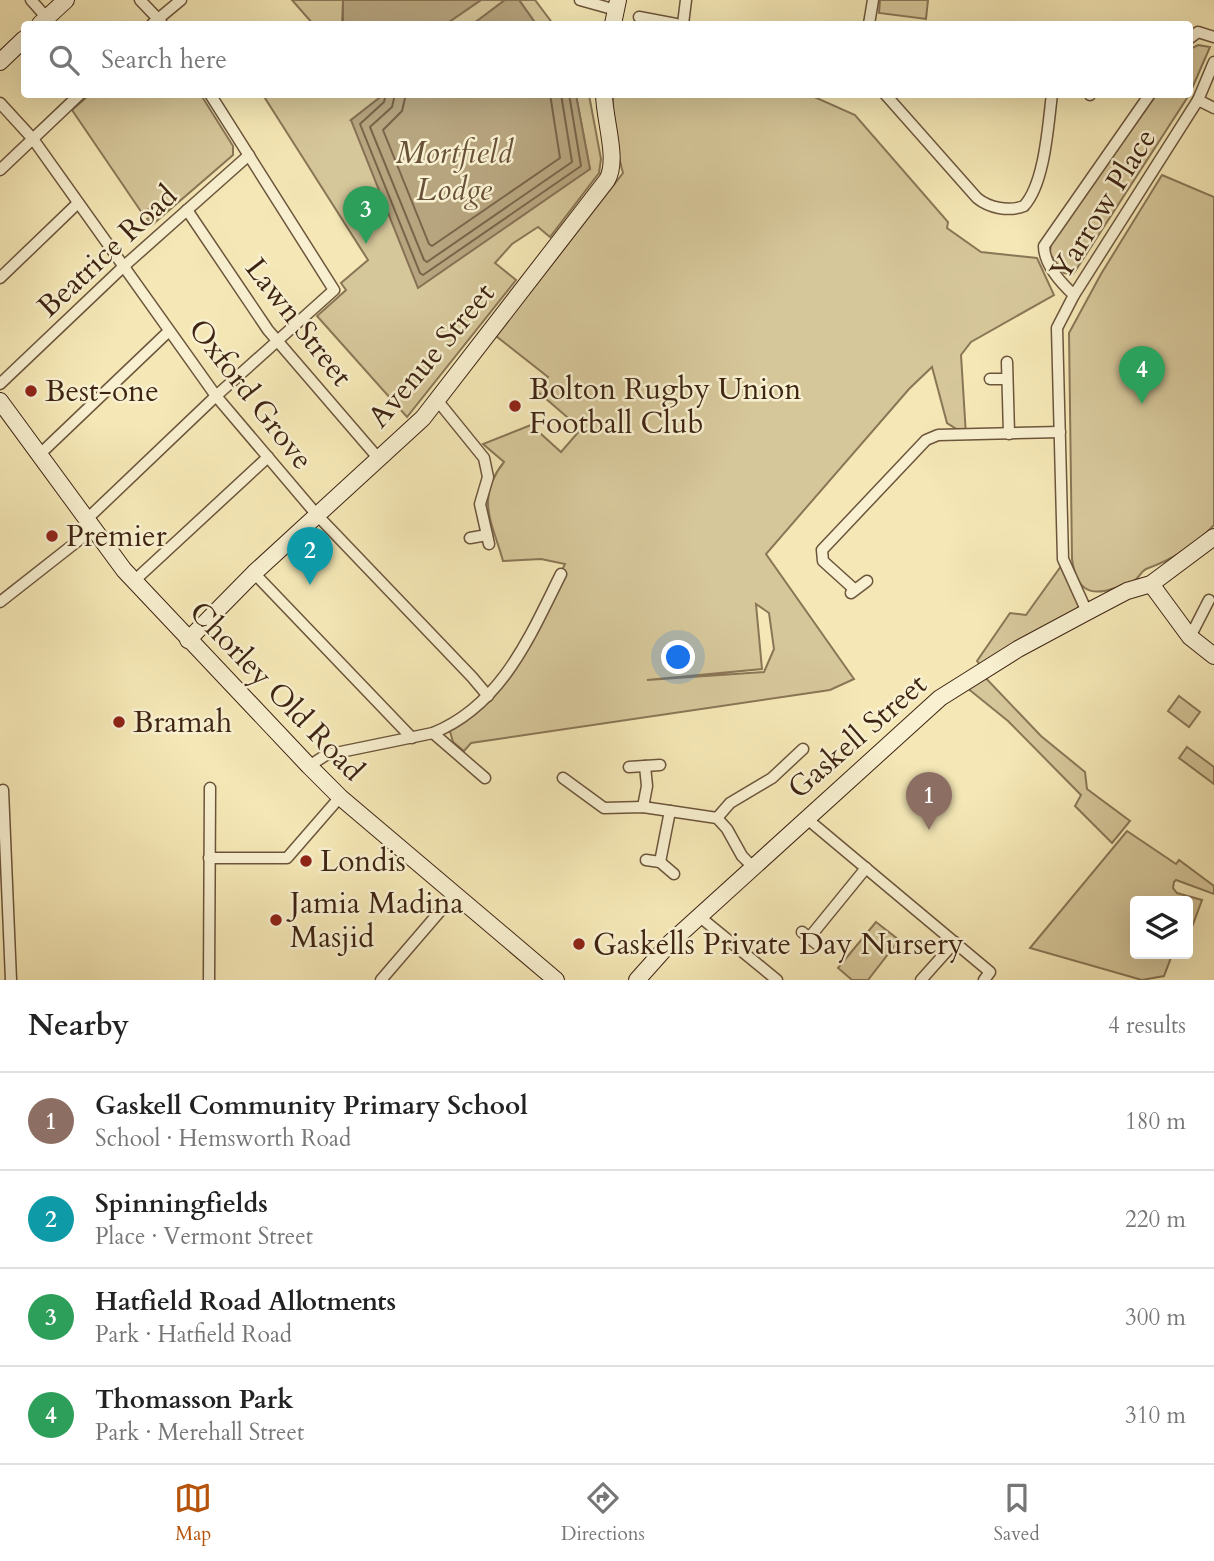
<!DOCTYPE html>
<html lang="en">
<head>
<meta charset="utf-8">
<style>
  body { margin:0; font-family:Cardo,serif; background:#f6f6f6; color:#222 }
  .controls { position:absolute; right:21px; bottom:21px; display:grid; overflow:hidden; border-radius:7px; box-shadow:0 7px 28px #0002 }
  .controls button { width:63px; height:63px; display:grid; place-items:center; padding:0; border:0; border-bottom:2px solid #e0e0e0; background:#fff; color:#222; font:35px sans-serif }
  .you { position:absolute; left:679px; top:658px; width:24px; height:24px; margin:-18px; border:5px solid #fff; border-radius:50%; background:#1a73e8; box-shadow:0 0 0 10px #1a73e833 }
  .badge { display:grid; place-items:center; width:46px; height:46px; border-radius:50%; background:#b45309; color:#fff; font-size:23px; font-weight:700 }
  .pin { position:absolute; translate:-50% -58px; filter:drop-shadow(0 2px 4px #0008) }
  .pin::after { content:''; position:absolute; top:37px; width:24px; height:21px; background:inherit; clip-path:polygon(0 0,100% 0,50% 100%) }
  .list { margin:0; padding:0; list-style:none }
  h2 { display:flex; justify-content:space-between; align-items:center; height:91px; margin:0; padding:0 28px; font-size:30px }
  h2 small { font-size:23px; font-weight:400; color:#767676 }
  .list li { display:grid; grid-template-columns:46px 1fr auto; gap:21px; align-items:center; box-sizing:border-box; height:98px; padding:0 28px; border-top:2px solid #e0e0e0 }
  .list b { display:block; font-size:26px; white-space:nowrap }
  .list p { margin:0; font-size:23px; white-space:nowrap; color:#767676 }
  .list em { font-size:23px; font-style:normal; color:#767676 }
  .icon { flex:none; width:38px; height:38px; fill:none; stroke:currentColor; stroke-width:2; stroke-linecap:round; stroke-linejoin:round }
  .map { position:relative; flex:none; width:1214px; height:980px; overflow:hidden }
  .search { position:absolute; background:#fff; box-shadow:0 7px 28px #0002; left:21px; right:21px; top:21px; height:77px; display:flex; align-items:center; gap:18px; box-sizing:border-box; padding:0 24px; border-radius:7px; color:#767676; font-size:26px }
  .sheet { height:483px; background:#fff }
  nav { display:flex; justify-content:space-around; align-items:center; box-sizing:border-box; height:98px; border-top:2px solid #e0e0e0; background:#fff; font-size:19px; color:#767676 }
  nav a { display:grid; justify-items:center; gap:4px }
  nav .on { color:#b45309 }
  .map>svg:first-child { display:block }
  .green { fill:#d6c79a; stroke:#8a7656; stroke-width:2; fill-rule:evenodd }
  .water { fill:#b7a57f; stroke:#877154; stroke-width:2 }
  .lines { fill:none; stroke-linecap:round; stroke-linejoin:round }
  .shore { stroke:#7a6449; stroke-width:2 }
  .street-casing { stroke:#6c553c; stroke-width:13 }
  .secondary-casing { stroke:#3e2413; stroke-width:18 }
  .street { stroke:#f8f0d0; stroke-width:10 }
  .secondary { stroke:#f8f0d0; stroke-width:16 }
  .poi-dot { fill:#8f2418; stroke:#f8f0d0; stroke-width:2.5 }
  .labels { text-anchor:middle; stroke-width:5; stroke-linejoin:round; paint-order:stroke }
  .street-label { font-size:30px; fill:#3e2413; stroke:#f8f0d0 }
  .poi-label { font-size:30px; fill:#3e2413; stroke:#f8f0d0; text-anchor:start }
  .water-label { font-size:32px; font-style:italic; fill:#685139; stroke:#f8f0d0 }
</style>
</head>
<body>
<div class="map">
<svg width="1214" height="980" viewBox="0 0 1214 980">
  <rect width="100%" height="100%" fill="#f5e8b6"/>
  <filter id="stains"><feTurbulence type="fractalNoise" baseFrequency=".00286" numOctaves="4"/><feColorMatrix values="0 0 0 0 .2 0 0 0 0 .09 0 0 0 0 .02 0 0 0 .5 -.17"/></filter>
  <radialGradient id="worn" r=".72"><stop offset=".6" stop-color="#630" stop-opacity="0"/><stop offset="1" stop-color="#630" stop-opacity=".3"/></radialGradient>
  <g class="green">
    <polygon points="292,0 343,0 342,24 313,24"/>
    <polygon points="481,0 505,0 473,24 446,24"/>
    <polygon points="519,0 535,0 553,24 536,24"/>
    <polygon points="880,0 928,0 926,19 879,13"/>
    <polygon points="1198,45 1210,47 1190,93 1190,49"/>
    <polygon points="89,95 201,95 233,146 233,155 152,225 147,219 154,214 150,208 142,213 72,110"/>
    <polygon points="263,95 383,95 351,120 590,169 576,95 589,95 601,159 599,173 550,237 538,227 512,244 495,263 516,280 407,417 317,316 346,290 341,283 368,260"/>
    <path d="M613,95H810L855,115L948,222L947,228L981,252L1037,258L1054,295L971,342L961,355L966,435L947,423L932,367L909,389L766,554L854,679L830,690L471,743L464,751L453,742L449,728L522,652L565,564L541,559L503,561C492,521 475,498 504,462L483,444L531,425L561,452L581,429L537,391L548,377L496,336L623,173L612,130ZM756,604L769,613L774,649L764,672L647,680L762,669Z"/>
    <polygon points="1156,95 1189,95 1076,270 1073,274 1064,273 1050,254 1051,242"/>
    <path d="M1162,175L1214,197V525C1196,545 1171,560 1146,569C1140,572 1140,577 1135,580C1130,584 1121,586 1115,588C1087,598 1076,587 1072,559L1069,333L1101,274Z"/>
    <polygon points="1064,562 1087,612 984,670 977,661 1010,613 1026,615"/>
    <polygon points="980,672 1041,736 1085,772 1087,789 1130,821 1112,843 1075,806 1081,795 1008,721 961,683"/>
    <polygon points="1179,696 1200,712 1189,727 1168,711"/>
    <polygon points="1187,747 1214,767 1214,784 1179,758"/>
    <polygon points="1127,831 1176,864 1179,860 1214,886 1214,894 1176,880 1174,882 1173,888 1177,893 1202,900 1188,938 1188,901 1135,901 1135,954 1182,954 1181,957 1172,955 1164,976 1142,980 1030,948"/>
    <polygon points="876,922 899,940 868,980 852,980 838,968"/>
  </g>
  <g class="water">
    <polygon points="343,0 481,0 446,24 343,24"/>
    <polygon points="505,0 519,0 536,24 473,24"/>
    <polygon points="383,95 576,95 590,169 418,288 351,120"/>
  </g>
  <g class="lines">
    <g class="shore">
      <polyline points="386,94 384,102 360,124 420,273 423,275 581,166 569,94"/>
      <polyline points="395,94 392,107 370,127 424,260 427,262 572,162 561,94"/>
      <polyline points="406,94 402,111 383,130 429,244 432,246 560,158 550,94"/>
    </g>
    <g class="street-casing">
      <g id="street">
        <polyline points="31,0 47,18"/>
        <polyline points="140,0 161,22"/>
        <polyline points="580,0 616,10"/>
        <polyline points="639,17 676,24"/>
        <polyline points="152,24 181,0"/>
        <polyline points="683,24 686,0"/>
        <polyline points="869,24 873,0"/>
        <polyline points="1190,38 1198,32 1214,37"/>
        <path d="M885,94L977,198C989,208 1009,212 1024,206C1045,183 1048,125 1052,94"/>
        <polyline points="1090,95 1090,94"/>
        <polyline points="1198,100 1214,108"/>
        <polyline points="0,103 33,139 216,396 317,515 472,677 488,696"/>
        <polyline points="0,170 80,94"/>
        <polyline points="187,210 268,330 379,459"/>
        <polyline points="0,278 78,203"/>
        <path d="M1074,295C1061,283 1044,264 1044,246L1150,94"/>
        <polyline points="1007,362 1009,434"/>
        <polyline points="990,379 1007,379"/>
        <polyline points="0,384 123,267 249,155"/>
        <polyline points="437,400 484,458 488,477 480,504 489,544"/>
        <polyline points="39,455 169,331"/>
        <polyline points="86,520 216,396 334,290 210,94"/>
        <polyline points="470,538 487,535"/>
        <polyline points="254,573 412,738"/>
        <polyline points="134,581 268,457"/>
        <polyline points="854,589 823,561 822,550 926,440 938,435 1060,432"/>
        <polyline points="851,593 867,581"/>
        <polyline points="0,602 93,529"/>
        <polyline points="1087,612 1063,559 1057,328 1074,295 1198,100 1214,62"/>
        <polyline points="1190,637 1209,600"/>
        <polyline points="433,733 485,778"/>
        <path d="M309,766L326,755L433,733C502,705 530,636 561,574"/>
        <polyline points="629,767 660,765"/>
        <polyline points="563,778 604,808 643,807 717,818 727,829 742,856 753,867"/>
        <polyline points="3,790 11,980"/>
        <polyline points="643,807 647,786 645,766"/>
        <polyline points="717,818 730,803 772,778 803,749"/>
        <polyline points="806,818 990,972 984,980"/>
        <polyline points="209,858 287,858 340,797"/>
        <polyline points="646,860 660,862 674,874"/>
        <polyline points="660,862 670,811"/>
        <polyline points="700,917 777,980"/>
        <polyline points="802,932 818,945"/>
        <polyline points="809,938 866,868"/>
        <polyline points="209,980 210,788"/>
        <polyline points="381,980 454,895"/>
        <polyline points="921,980 955,942"/>
      </g>
    </g>
    <g class="secondary-casing">
      <g id="secondary">
        <polyline points="40,24 66,0"/>
        <polyline points="613,24 618,0"/>
        <polyline points="0,62 24,39"/>
        <polyline points="0,401 124,570 309,766 340,797 556,980"/>
        <polyline points="1151,584 1190,637 1214,656"/>
        <path d="M188,640L254,573L423,418L607,180C619,160 604,119 604,94"/>
        <polyline points="637,980 670,943 940,698 1018,649 1087,612 1127,591 1151,584 1214,537"/>
      </g>
    </g>
    <use href="#street" class="street"/>
    <use href="#secondary" class="secondary"/>
  </g>
  <g class="poi-dot">
    <circle cx="31" cy="391" r="7"/>
    <circle cx="515" cy="406" r="7"/>
    <circle cx="52" cy="536" r="7"/>
    <circle cx="119" cy="722" r="7"/>
    <circle cx="306" cy="861" r="7"/>
    <circle cx="276" cy="920" r="7"/>
    <circle cx="579" cy="944" r="7"/>
  </g>
  <g class="labels">
    <g class="street-label">
      <text transform="translate(1103 204) rotate(-58)" y="10">Yarrow Place</text>
      <text transform="translate(107 251) rotate(-43)" y="10">Beatrice Road</text>
      <text transform="translate(299 322) rotate(52)" y="10">Lawn Street</text>
      <text transform="translate(431 355) rotate(-50)" y="10">Avenue Street</text>
      <text transform="translate(251 394) rotate(52)" y="10">Oxford Grove</text>
      <text transform="translate(277 691) rotate(46)" y="10">Chorley Old Road</text>
      <text transform="translate(857 736) rotate(-41)" y="10">Gaskell Street</text>
    </g>
    <g class="poi-label">
      <text x="529" y="399">Bolton Rugby Union<tspan x="529" dy="34">Football Club</tspan></text>
      <text x="45" y="401">Best-one</text>
      <text x="66" y="546">Premier</text>
      <text x="133" y="732">Bramah</text>
      <text x="320" y="871">Londis</text>
      <text x="290" y="913">Jamia Madina<tspan x="290" dy="34">Masjid</tspan></text>
      <text x="593" y="954">Gaskells Private Day Nursery</text>
    </g>
    <g class="water-label">
      <text x="454" y="163">Mortfield<tspan x="454" dy="37">Lodge</tspan></text>
    </g>
  </g>
  <rect width="100%" height="100%" filter="url(#stains)"/>
  <rect width="100%" height="100%" fill="url(#worn)"/>
</svg>
<div class="controls">
<button><svg class="icon" aria-label="layers" viewBox="0 0 24 24"><path d="M12 4l9 5-9 5-9-5zM3 14l9 5 9-5"/></svg></button>
</div>
<div class="you"></div>
<div class="pin badge" style="left:929px;top:830px;background:#8d6e63">1</div>
<div class="pin badge" style="left:310px;top:585px;background:#0f9aa8">2</div>
<div class="pin badge" style="left:366px;top:244px;background:#2e9e5b">3</div>
<div class="pin badge" style="left:1142px;top:404px;background:#2e9e5b">4</div>
<div class="search"><svg class="icon" aria-label="search" viewBox="0 0 24 24"><circle cx="10" cy="10" r="6"/><path d="M15 15l6 6"/></svg>Search here</div>
</div>
<section class="sheet">
<h2>Nearby<small>4 results</small></h2>
<ul class="list">
<li><span class="badge" style="background:#8d6e63">1</span><div><b>Gaskell Community Primary School</b><p>School · Hemsworth Road</p></div><em>180 m</em></li>
<li><span class="badge" style="background:#0f9aa8">2</span><div><b>Spinningfields</b><p>Place · Vermont Street</p></div><em>220 m</em></li>
<li><span class="badge" style="background:#2e9e5b">3</span><div><b>Hatfield Road Allotments</b><p>Park · Hatfield Road</p></div><em>300 m</em></li>
<li><span class="badge" style="background:#2e9e5b">4</span><div><b>Thomasson Park</b><p>Park · Merehall Street</p></div><em>310 m</em></li>
</ul>
</section>
<nav>
<a class="on"><svg class="icon" aria-label="map" viewBox="0 0 24 24"><path d="M3 6l6-2 6 2 6-2v14l-6 2-6-2-6 2zM9 4v14M15 6v14"/></svg>Map</a>
<a><svg class="icon" aria-label="directions" viewBox="0 0 24 24"><path d="M12 3l9 9-9 9-9-9zM9 14v-3h6M13 9l2 2-2 2"/></svg>Directions</a>
<a><svg class="icon" aria-label="saved" viewBox="0 0 24 24"><path d="M7 4h10v16l-5-4-5 4z"/></svg>Saved</a>
</nav>
</body>
</html>
